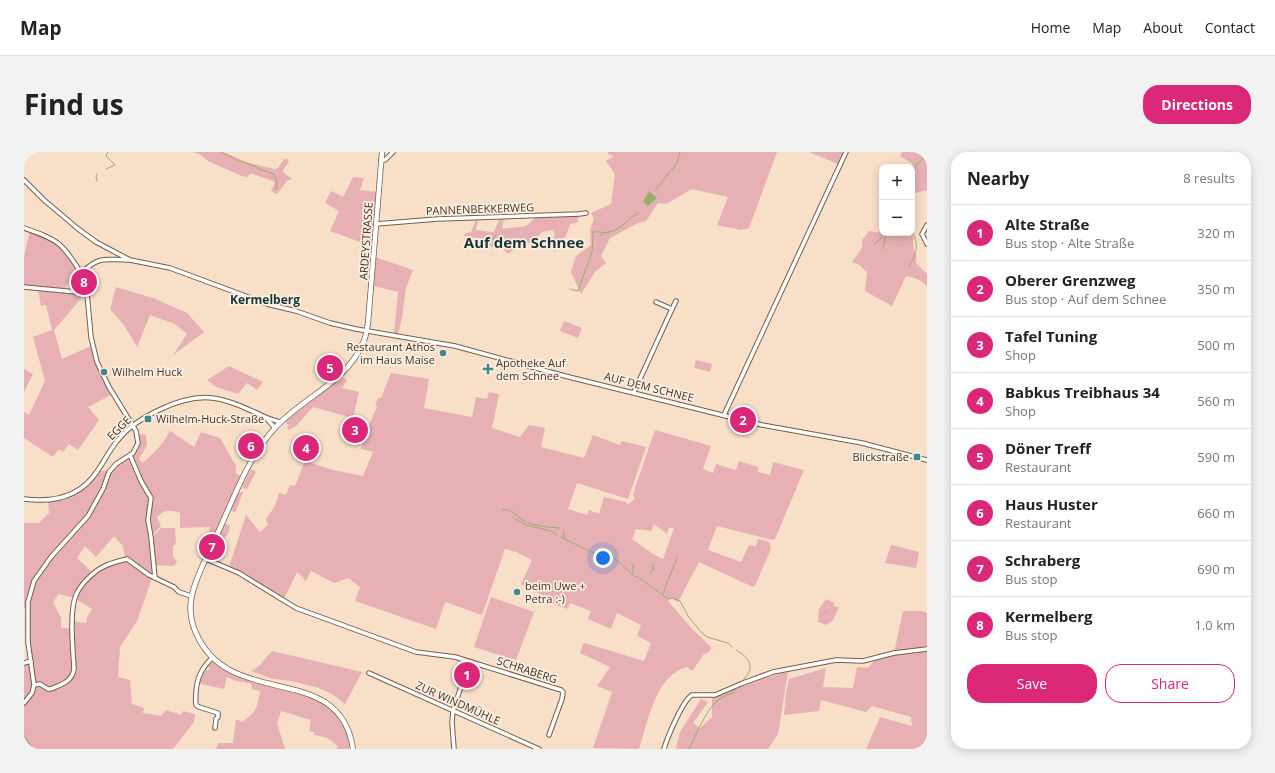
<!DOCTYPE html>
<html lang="en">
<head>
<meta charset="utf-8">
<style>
  body { margin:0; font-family:"Open Sans",sans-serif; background:#f2f2f2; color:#222 }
  .controls { position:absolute; right:12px; top:12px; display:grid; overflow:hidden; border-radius:8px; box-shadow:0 2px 10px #0003 }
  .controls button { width:36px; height:36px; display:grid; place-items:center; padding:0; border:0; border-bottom:1px solid #e0e0e0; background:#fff; color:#222; font:20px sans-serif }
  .you { position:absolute; left:579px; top:406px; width:14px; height:14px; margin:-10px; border:3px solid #fff; border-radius:50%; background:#1a73e8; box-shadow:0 0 0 6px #1a73e833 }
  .badge { display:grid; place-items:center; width:26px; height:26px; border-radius:50%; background:#db2777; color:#fff; font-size:13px; font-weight:700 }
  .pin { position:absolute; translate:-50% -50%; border:2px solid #fff; box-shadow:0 1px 4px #0006 }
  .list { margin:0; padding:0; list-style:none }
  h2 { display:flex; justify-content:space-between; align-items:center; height:52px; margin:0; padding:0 16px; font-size:17px }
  h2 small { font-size:13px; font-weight:400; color:#767676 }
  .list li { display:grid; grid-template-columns:26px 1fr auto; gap:12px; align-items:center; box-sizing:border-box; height:56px; padding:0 16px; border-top:1px solid #e0e0e0 }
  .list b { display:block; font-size:15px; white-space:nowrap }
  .list p { margin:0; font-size:13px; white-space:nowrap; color:#767676 }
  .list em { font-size:13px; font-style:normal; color:#767676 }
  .actions { display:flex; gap:8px; padding:12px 16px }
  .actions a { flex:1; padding:9px 0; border:1px solid #db2777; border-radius:16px; text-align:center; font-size:14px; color:#db2777 }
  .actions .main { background:#db2777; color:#fff }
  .map { position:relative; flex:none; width:903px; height:597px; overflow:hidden; border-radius:16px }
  header { display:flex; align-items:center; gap:24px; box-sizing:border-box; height:56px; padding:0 20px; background:#fff; border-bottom:1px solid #e0e0e0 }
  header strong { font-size:19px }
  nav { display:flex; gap:22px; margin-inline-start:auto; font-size:14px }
  .intro { display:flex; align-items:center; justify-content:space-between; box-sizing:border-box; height:96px; padding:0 24px }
  h1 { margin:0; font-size:28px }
  .button { padding:10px 18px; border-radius:16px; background:#db2777; color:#fff; font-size:14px; font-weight:700 }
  main { display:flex; gap:24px; padding:0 24px }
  aside { flex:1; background:#fff; border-radius:16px; box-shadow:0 2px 10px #0003 }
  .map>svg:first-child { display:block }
  .green { fill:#e7b0b5; fill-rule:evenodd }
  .water { fill:#9bae68 }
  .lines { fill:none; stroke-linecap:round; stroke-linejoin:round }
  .stream { stroke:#9bae68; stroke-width:1 }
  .street-casing { stroke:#745f49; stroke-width:5.5 }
  .secondary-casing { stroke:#745f49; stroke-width:6 }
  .street { stroke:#fff; stroke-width:3.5 }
  .secondary { stroke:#fff; stroke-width:4.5 }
  .poi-dot { fill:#40888d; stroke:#fdeee0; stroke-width:1.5 }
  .labels { text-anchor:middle; stroke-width:3.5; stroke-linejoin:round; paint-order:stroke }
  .street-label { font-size:11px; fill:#40362d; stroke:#fdeee0 }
  .poi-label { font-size:11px; fill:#40362d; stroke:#fdeee0; text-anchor:start }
  .neighbourhood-label { font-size:12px; font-weight:bold; fill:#133639; stroke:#fdeee0 }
  .district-label { font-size:15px; font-weight:bold; fill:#133639; stroke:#fdeee0 }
</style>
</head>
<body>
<header>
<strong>Map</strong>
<nav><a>Home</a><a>Map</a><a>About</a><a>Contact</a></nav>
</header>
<div class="intro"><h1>Find us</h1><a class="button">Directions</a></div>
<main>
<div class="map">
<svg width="903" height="597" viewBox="0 0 903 597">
  <rect width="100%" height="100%" fill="#f8dfc7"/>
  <g class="green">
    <polygon points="169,0 199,0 225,11 250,17 254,16 260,7 263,7 265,10 259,18 259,20 268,27 263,29 253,42 247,39 251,30 227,21 223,25 218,24 184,9 175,2"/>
    <polygon points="583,0 753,0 725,76 717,78 693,73 704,45 668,37 642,52 634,51 622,69 614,71 586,86 577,104 582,111 571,120 557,142 547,120 552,104 567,93 566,78 570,67 567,61 587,52 591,22 582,9 590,4 586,3"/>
    <polygon points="785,0 820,0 814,12"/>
    <polygon points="878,0 903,0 903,38 891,41 888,47 888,15 889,12 876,4"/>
    <polygon points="329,25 340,26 336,38 352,40 347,94 306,79 315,59 301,51 307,39 319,45"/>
    <path d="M555,64L553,71L546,72C544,83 536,92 530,100V92L526,91L531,83L529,78L518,80L509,91H499L484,102L478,96L465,94V88L440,84L442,81L447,80L452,68L454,69L452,78L470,80L476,66H480L478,77L502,74L512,65Z"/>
    <path d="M858,74V81H888V76C890,84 888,91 890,97C892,103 893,106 892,111L903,122V134C898,128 889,125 882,124L868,154L841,139L843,120L834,112L828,110L838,96V88L845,79L854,81Z"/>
    <polygon points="6,79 28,88 42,99 54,119 40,137 0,134 0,104"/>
    <polygon points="351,105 389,118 382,136 378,166 374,182 370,181 374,140 350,134"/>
    <polygon points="92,135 129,146 163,161 180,180 149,203 163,182 151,172 126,163 113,195 100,173 86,157"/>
    <polygon points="14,138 61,142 30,178 38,207 67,194 71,211 87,243 64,255 75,268 54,298 45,292 39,300 35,297 29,305 0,286 0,260 5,263 21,229 9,185 28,178 22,153 17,154"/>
    <polygon points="540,169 558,176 554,186 536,179"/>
    <polygon points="672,208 688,212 686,220 670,216"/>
    <polygon points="205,214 239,230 233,238 223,231 214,242 192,235 183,228"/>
    <polygon points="0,217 9,222 0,240"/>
    <path d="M367,221L405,227L400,256L448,265L452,245L463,247L465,240L475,242L468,276L496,285L505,273L521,276L517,295L560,306L569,283L596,293L598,289L622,295L604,347L553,331L544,357L563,363L565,358L575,362L580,345L602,350L603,353L611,347L609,342L631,278L687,294L679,317L689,321L692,312L712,318L715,309L734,315V320L746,323L749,310L780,318L751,387L749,388L693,374L684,398L717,410L725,393L732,394L734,387L745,390L747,397L731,434L729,435L675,410L654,450L647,446L644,449L669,478L687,495V497L684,501L680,502L668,519L663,515C631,523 624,570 615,597L569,596L588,540L573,534L586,515L556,501L559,492L561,491L620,509L627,491L613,484L617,473L593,461L587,477L564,467L567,459L546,451L544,457L515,447L516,442L497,432L508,408L492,400L481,397L458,463L421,450L412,477L331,449L336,435L324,426L310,431L287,419L282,429L273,420L260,447L205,415L222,363L236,380L244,373L242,367L251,354L255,341L262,343L266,333L271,334L281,309L309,318L339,324L349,300L337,297C340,283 347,269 353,255L351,254L354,246H357ZM630,372L643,382L645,376H650L639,407L629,402L608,387L612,377L627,379Z"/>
    <polygon points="318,225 323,228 318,236 335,240 329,266 289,255 272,274 265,278 263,275 265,273 262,271 262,269"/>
    <path d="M146,279L170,295L177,280L196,286L212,314V322L218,324L188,389L179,386L181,382L184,383L186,375L156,376V361C146,358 141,357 133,365L137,374L128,384L125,368L127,349L126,342L123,368L129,424L106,407L101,406L99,394L90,384L72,405L61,394L53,406L69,421L57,434L50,446L35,442L29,450L37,466V476L51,477L50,464L52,470L62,471L63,465L68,457L52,447C54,437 71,420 81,415C87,412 96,410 102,409L128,426L113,469L96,495L94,525L106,528L108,552L120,556L119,561L137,564L142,558L157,563L159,559L171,562L170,570L149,597H0V510L8,506L6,490L5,455L0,456V371H15L25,361L24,349C50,345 61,340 76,319H84L86,321C88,319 90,316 92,314C103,304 121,301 115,282L122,283L123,293L115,307L118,311C130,302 139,292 146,279Z"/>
    <polygon points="227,317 232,320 223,337 219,336 219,333"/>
    <polygon points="219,340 211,361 207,358 214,341"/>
    <polygon points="201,371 206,374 205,380 194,395 195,384"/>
    <polygon points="137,376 151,376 152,392 149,394 149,405 153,409 151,413 147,414 130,413 128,386"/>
    <polygon points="867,393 895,400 892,416 861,411"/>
    <polygon points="467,445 510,460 492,508 450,495"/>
    <polygon points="802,447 810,451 810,454 815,455 809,468 803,473 794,470 795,457"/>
    <polygon points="879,459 898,459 903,461 903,497 870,501"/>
    <polygon points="903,498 903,597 842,597 856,565 888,574 887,565 848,554 842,560 797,548 795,559 760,563 762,541 765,527 802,516 799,535 829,536 833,515 844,516 851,508 863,504"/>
    <polygon points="248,499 338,520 321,552 308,542 295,536 268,529 249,527 227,519 235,514"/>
    <path d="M189,510C200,519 211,525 224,529C256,540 299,538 317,571C322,579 325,587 325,597H312L314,595C308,587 300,584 290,583V580L285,579L287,568L257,559L253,571L261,597H192L194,591H209L212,567L218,570C233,559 233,557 236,539L228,537L227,531L211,529L203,525L200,537L173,531C175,526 180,519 186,517L183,513Z"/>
    <polygon points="764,520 754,582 744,597 652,597 656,580 677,547 684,550 669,571 676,576 688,565 688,545 737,527"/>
  </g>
  <polygon class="water" points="625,39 633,46 624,54 619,50"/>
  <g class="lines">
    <g class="stream">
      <polyline points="197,0 215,9 231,14 233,16 250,22 253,30 252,38"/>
      <polyline points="82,17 91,13 82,4 84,0"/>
      <polyline points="888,27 892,14 900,5 901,0"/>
      <polyline points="73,29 72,24 73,22"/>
      <polyline points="631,39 653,11 656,0"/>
      <polyline points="576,84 580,81"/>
      <polyline points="469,87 472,83"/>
      <polyline points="850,93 862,81"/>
      <polyline points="859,97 862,82"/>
      <path d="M885,115C892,101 896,94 888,80"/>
      <path d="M546,137L554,139L568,100L569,80C575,79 580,82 585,80C598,78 604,66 615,60"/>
      <path d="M478,358C487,356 490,362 497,367C506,374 524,375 535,376"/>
      <polyline points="491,367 502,373 527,379 533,383"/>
      <polyline points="539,379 541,387 567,400 588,404 610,424 614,425 644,447 649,446 656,449 664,464 677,480 683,485 704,491 708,495"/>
      <polyline points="537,385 541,387"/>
      <polyline points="609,421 609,412"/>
      <polyline points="626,422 629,417 629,411"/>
      <polyline points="639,442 653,405"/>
      <polyline points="801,461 802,459"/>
      <path d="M712,498C728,507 732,517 716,531"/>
      <polyline points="0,583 9,597"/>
      <path d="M665,597C671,584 682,559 692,550C697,545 703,543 709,541L711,537"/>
    </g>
    <g class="street-casing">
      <g id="street">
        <polyline points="357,8 361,8 369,0"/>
        <polyline points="0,28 20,48 53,76 72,90 106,108 146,116 243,152 272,159 306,171 332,177 431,194 541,224 738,273 838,291 903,308"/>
        <polyline points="352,72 413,67 555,62 562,61"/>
        <polyline points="903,73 898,82 903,92"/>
        <path d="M0,76C34,88 38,90 57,121"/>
        <polyline points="0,135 63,141"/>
        <polyline points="648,157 652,149"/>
        <polyline points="610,240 648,157 632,150"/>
        <polyline points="700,263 822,0"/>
        <polyline points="242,266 251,276"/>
        <polyline points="106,303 117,329 127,346 124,368 127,385 131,426"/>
        <path d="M0,347C30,351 57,345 74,318C81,308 86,297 94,288C105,274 120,265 135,258C179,237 198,245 239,264C245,267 250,268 256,270"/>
        <polyline points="182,407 215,421 272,456 392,500 431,505 537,538 539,540 538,547 525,583"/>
        <path d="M188,506C178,516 173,525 172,540C172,545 171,549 172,553L175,555L194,561V565L192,567L191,576"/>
        <polyline points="0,511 7,509"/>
        <polyline points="345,521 515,597"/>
        <path d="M10,533L16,532L24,537H27C38,532 48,530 50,517C49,498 45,459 52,443C56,433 69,420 79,415C86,411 95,409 103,407L125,423L150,435L155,440L167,444"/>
        <path d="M0,551L8,541L10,533L4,490V450L10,429L27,405L64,364L79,337L85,320L92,312L109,301L114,291L112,279L85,235L73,210L67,185L63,141L57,121C77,103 80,108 105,108"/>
        <polyline points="430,597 428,570 429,559 445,510"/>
        <path d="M640,597C643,586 659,548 668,543H691L719,531L749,520L812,508L839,509L870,501L903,497"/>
      </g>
    </g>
    <g class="secondary-casing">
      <path id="secondary" d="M329,597C316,507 206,560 172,481C167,470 165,456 168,443C172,424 183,405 191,387C208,351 223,306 251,276C279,245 322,231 339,191C342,185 343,177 344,171L358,0"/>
    </g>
    <use href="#street" class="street"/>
    <use href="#secondary" class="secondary"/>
  </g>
  <g class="poi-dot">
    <circle cx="419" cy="201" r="4"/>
    <path d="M462 211h4v4h4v4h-4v4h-4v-4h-4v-4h4z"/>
    <circle cx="80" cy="220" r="4"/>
    <rect x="120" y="263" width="8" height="8" rx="2"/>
    <rect x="889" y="301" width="8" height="8" rx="2"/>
    <circle cx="493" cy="440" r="4"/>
  </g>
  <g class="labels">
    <g class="street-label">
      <text transform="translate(456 57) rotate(-2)" y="4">PANNENBEKKERWEG</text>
      <text transform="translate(342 89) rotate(-86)" y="4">ARDEYSTRASSE</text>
      <text transform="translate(625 235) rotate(14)" y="4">AUF DEM SCHNEE</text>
      <text transform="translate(95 276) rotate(-45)" y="4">EGGE</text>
      <text transform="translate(503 518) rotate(18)" y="4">SCHRABERG</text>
      <text transform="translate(434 551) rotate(24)" y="4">ZUR WINDMÜHLE</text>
    </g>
    <g class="poi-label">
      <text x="411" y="199" text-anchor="end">Restaurant Athos<tspan x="411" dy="13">im Haus Maise</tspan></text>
      <text x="472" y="215">Apotheke Auf<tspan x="472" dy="13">dem Schnee</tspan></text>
      <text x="88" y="224">Wilhelm Huck</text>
      <text x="132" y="271">Wilhelm-Huck-Straße</text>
      <text x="885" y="309" text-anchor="end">Blickstraße</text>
      <text x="501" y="438">beim Uwe +<tspan x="501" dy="13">Petra :-)</tspan></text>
    </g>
    <g class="neighbourhood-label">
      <text x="241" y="152">Kermelberg</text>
    </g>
    <g class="district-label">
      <text x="500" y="96">Auf dem Schnee</text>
    </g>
  </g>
</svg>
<div class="controls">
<button>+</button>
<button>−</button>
</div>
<div class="you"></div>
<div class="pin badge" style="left:443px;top:523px">1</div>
<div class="pin badge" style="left:719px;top:268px">2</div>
<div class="pin badge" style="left:331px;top:278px">3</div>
<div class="pin badge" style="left:282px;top:296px">4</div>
<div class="pin badge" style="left:306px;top:216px">5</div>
<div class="pin badge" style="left:227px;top:294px">6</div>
<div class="pin badge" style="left:188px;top:395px">7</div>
<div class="pin badge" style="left:60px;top:130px">8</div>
</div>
<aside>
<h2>Nearby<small>8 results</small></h2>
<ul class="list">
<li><span class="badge">1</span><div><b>Alte Straße</b><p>Bus stop · Alte Straße</p></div><em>320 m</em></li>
<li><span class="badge">2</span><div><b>Oberer Grenzweg</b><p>Bus stop · Auf dem Schnee</p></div><em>350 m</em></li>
<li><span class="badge">3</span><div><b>Tafel Tuning</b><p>Shop</p></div><em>500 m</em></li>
<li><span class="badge">4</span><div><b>Babkus Treibhaus 34</b><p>Shop</p></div><em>560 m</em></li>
<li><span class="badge">5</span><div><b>Döner Treff</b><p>Restaurant</p></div><em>590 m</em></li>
<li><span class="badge">6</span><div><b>Haus Huster</b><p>Restaurant</p></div><em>660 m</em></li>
<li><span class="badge">7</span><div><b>Schraberg</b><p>Bus stop</p></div><em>690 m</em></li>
<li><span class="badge">8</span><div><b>Kermelberg</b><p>Bus stop</p></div><em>1.0 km</em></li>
</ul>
<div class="actions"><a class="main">Save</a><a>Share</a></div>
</aside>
</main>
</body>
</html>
